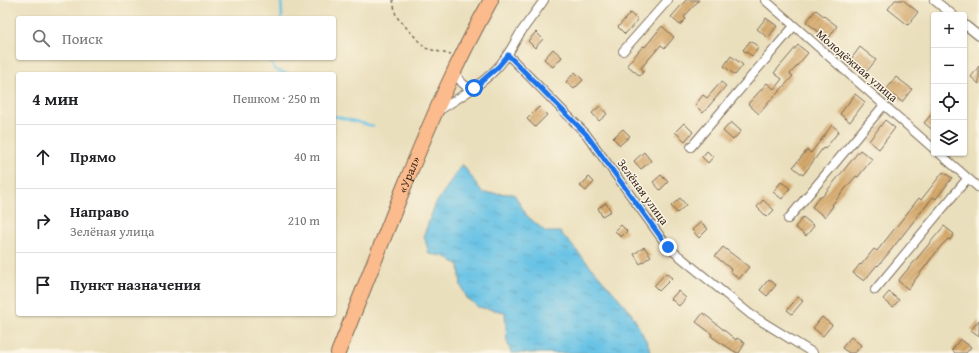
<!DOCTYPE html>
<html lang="ru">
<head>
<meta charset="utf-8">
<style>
  body { margin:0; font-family:"Gentium Book Plus",serif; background:#f6f6f6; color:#202124 }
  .controls { position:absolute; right:12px; top:12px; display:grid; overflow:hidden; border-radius:4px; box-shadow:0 1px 3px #0004 }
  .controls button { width:36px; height:36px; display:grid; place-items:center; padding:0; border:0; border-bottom:1px solid #e0e0e0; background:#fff; color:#202124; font:20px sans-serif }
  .stop { position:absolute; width:12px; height:12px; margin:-9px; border:3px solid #1a73e8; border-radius:50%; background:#fff }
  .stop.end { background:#1a73e8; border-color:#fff; box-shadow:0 1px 4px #0008 }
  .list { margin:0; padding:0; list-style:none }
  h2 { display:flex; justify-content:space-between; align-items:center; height:52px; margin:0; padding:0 16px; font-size:17px }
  h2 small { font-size:13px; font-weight:400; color:#757577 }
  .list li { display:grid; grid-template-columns:26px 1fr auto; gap:12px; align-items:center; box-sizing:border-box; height:64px; padding:0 16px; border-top:1px solid #e0e0e0 }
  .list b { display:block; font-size:15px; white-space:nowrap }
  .list p { margin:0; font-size:13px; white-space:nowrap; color:#757577 }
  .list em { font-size:13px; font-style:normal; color:#757577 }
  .icon { flex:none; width:22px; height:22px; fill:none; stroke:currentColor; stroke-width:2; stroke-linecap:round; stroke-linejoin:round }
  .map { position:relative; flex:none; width:979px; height:353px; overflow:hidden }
  .search { position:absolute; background:#fff; box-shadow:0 1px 3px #0004; left:16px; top:16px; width:320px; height:44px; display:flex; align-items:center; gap:10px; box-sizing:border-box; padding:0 14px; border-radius:4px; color:#757577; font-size:15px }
  .panel { position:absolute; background:#fff; box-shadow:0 1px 3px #0004; left:16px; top:72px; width:320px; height:244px; border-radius:4px }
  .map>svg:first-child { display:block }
  .water { fill:url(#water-ripples); stroke:#527682 }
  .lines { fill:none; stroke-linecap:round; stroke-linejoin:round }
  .stream { stroke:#68c2e5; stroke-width:2.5 }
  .building { fill:url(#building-hatch) }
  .minor-casing { stroke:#786955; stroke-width:10 }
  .trunk-casing { stroke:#786955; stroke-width:16 }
  .path { stroke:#786955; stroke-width:1.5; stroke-dasharray:3 3; stroke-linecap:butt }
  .minor { stroke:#fff; stroke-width:8 }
  .trunk { stroke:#fbbb8c; stroke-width:14 }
  .route { stroke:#1a73e8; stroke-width:5 }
  .labels { text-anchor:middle; stroke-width:3; stroke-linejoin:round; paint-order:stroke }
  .street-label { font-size:12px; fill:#3b2a1e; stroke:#fcf5e5 }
</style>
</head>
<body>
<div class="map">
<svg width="979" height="353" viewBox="0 0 979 353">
  <defs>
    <pattern id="water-ripples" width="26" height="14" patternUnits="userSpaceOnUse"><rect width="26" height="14" fill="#68c2e5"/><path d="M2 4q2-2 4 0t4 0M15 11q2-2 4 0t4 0" fill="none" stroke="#579eb9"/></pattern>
    <pattern id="building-hatch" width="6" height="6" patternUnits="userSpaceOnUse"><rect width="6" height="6" fill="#d7aa6d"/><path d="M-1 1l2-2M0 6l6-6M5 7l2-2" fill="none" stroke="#b08b59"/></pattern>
  </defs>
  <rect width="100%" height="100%" fill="#fcf5e5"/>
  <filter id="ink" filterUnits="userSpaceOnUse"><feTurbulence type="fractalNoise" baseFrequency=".025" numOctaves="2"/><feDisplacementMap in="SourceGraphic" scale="8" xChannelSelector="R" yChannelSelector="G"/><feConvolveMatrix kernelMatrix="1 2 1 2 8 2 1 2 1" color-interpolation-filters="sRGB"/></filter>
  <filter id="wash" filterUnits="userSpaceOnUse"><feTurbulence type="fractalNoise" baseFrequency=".012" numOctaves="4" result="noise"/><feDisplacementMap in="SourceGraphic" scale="16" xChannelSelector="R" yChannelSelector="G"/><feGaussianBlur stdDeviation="0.9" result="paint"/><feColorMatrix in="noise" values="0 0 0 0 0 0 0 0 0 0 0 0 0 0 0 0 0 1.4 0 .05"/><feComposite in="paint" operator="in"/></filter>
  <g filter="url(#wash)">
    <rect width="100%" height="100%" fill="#eadfbc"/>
    <polygon class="water" points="462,164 475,182 483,193 514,194 527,216 546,232 560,232 630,311 648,344 651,353 511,353 507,341 505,312 478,307 467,298 461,286 459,265 444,256 429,254 424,235 435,205"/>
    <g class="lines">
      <g class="stream">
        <polyline points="281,0 282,16 281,18"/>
        <polyline points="269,58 275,70 289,74"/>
        <polyline points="334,116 373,126"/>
      </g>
    </g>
    <g id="blocks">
      <g class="building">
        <polygon points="686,0 699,0 684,17 686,19 680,25 671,17"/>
        <polygon points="895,0 903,0 918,12 908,25 888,9"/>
        <polygon points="816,10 837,26 828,39 806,22"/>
        <polygon points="630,13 638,20 625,34 618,27"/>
        <polygon points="766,18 777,26 768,38 757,29"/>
        <polygon points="662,26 674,37 665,48 661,45 641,68 644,71 640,76 627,65 643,46 645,47"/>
        <polygon points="536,32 543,39 535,48 528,41"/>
        <polygon points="750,41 759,47 752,56 743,50"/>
        <polygon points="798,45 808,53 790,74 793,76 775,96 774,96 759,114 748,104 767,83 774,89 782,79 774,73"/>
        <polygon points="860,47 876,60 867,71 851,59"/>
        <polygon points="553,49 562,57 553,67 544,59"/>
        <polygon points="731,56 743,65 735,75 724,66"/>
        <polygon points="979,66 979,84 971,77"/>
        <polygon points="575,72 583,80 574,89 566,82"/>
        <polygon points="896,77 912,89 902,102 886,90"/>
        <polygon points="721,82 726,86 703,113 695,105 703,95 707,98"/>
        <polygon points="855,94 865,102 850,122 840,114"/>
        <polygon points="600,106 607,114 599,121 592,113"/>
        <polygon points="539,107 547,115 535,127 527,119"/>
        <polygon points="934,111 934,131 924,123"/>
        <polygon points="885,120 895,128 879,149 869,141"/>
        <polygon points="731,122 741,131 733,140 723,131"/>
        <polygon points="684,123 693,132 685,141 675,132"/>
        <polygon points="832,125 839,131 825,149 823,148 803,175 793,167 807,150 811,153"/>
        <polygon points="623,129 630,136 620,145 613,138"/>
        <polygon points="860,150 872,159 858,177 856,176 832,205 833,206 825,217 812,207 820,196 822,197"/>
        <polygon points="707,151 713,157 708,163 702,157"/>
        <polygon points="644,152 651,161 641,169 634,161"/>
        <polygon points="943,172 952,178 936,199 933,197 891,250 878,266 877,265 864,281 853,273 860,264 861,265 874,249 877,251 919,198 921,200"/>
        <polygon points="661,175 668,182 660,190 653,182"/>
        <polygon points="589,177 594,182 586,191 580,186"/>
        <polygon points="781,182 790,188 782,199 773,192"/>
        <polygon points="680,198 686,205 677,213 671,206"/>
        <polygon points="763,200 774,210 767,217 757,207"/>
        <polygon points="606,203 611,211 602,216 598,208"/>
        <polygon points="803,217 814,226 806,236 795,227"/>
        <polygon points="701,222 708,229 699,238 692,230"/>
        <polygon points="621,225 627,231 621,237 615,231"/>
        <polygon points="944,226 954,234 950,240 948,239 941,246 908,289 898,281"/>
        <polygon points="644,247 651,256 640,264 634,254"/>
        <polygon points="723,247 749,267 739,279 730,271 731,269 715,256"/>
        <polygon points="666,273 672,278 659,291 654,286"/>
        <polygon points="769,279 776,285 767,296 760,290"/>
        <polygon points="678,291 686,298 679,306 671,299"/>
        <polygon points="889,292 899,300 893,307 883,299"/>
        <polygon points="798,297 803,301 792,314 787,310"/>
        <polygon points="703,313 736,340 737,338 745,343 739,353 737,353 721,343 711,336 712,334 696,322"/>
        <polygon points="822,317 832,325 823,336 813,328"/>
        <polygon points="979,320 979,336 971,330"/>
        <polygon points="851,337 861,345 855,353 849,353 842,348"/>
        <polygon points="960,339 971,347 966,353 955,353 952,350"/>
      </g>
    </g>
  </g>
  <g filter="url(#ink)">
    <use href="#blocks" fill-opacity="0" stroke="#786955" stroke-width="1"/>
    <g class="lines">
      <g class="minor-casing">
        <g id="minor">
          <polyline points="765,0 934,149"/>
          <polyline points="934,0 953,15"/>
          <polyline points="964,24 979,36"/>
          <polyline points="623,51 668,0"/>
          <polyline points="508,55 586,134 668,247 750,314 813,353"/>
          <path d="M454,71C459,79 463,88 474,88"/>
          <path d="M437,112C458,98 480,86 497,68C506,59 512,47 519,35C527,23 536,12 544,0"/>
          <polyline points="691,147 794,26"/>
          <polyline points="939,153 979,188"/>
          <polyline points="788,219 884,105"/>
          <polyline points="875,290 967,179"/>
        </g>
      </g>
      <g class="trunk-casing">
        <g id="trunk">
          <path id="s1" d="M338,353C360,297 382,242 404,187C430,123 457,60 491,0"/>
        </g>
      </g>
      <polyline class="path" points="393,0 396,16 425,48 451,55"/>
      <use href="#minor" class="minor"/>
      <use href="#trunk" class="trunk"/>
    </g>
  </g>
  <g class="lines" filter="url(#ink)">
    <polyline class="route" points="474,88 498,67 508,55 586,134 668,247"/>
  </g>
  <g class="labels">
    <g class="street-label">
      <text transform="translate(857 66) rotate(41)" y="4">Молодёжная улица</text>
      <text dy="4" stroke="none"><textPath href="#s1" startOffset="192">«Урал»</textPath></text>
      <text transform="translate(643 192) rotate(54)" y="4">Зелёная улица</text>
    </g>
  </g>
</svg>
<div class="controls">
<button>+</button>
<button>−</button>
<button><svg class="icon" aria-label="locate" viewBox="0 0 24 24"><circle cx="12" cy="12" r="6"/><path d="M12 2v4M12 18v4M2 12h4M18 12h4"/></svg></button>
<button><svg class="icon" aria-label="layers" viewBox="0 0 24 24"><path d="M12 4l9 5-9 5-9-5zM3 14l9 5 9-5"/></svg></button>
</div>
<div class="stop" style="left:474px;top:88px"></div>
<div class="stop end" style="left:668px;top:247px"></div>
<div class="search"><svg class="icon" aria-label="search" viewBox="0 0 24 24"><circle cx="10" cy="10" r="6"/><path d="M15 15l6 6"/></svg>Поиск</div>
<section class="panel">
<h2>4 мин<small>Пешком · 250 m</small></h2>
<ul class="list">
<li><svg class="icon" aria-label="ahead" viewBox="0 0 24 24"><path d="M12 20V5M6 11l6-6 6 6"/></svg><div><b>Прямо</b></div><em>40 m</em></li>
<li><svg class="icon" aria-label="right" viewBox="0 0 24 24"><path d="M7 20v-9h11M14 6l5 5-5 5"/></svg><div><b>Направо</b><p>Зелёная улица</p></div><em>210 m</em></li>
<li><svg class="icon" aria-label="arrive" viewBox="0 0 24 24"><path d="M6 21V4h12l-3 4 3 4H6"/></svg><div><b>Пункт назначения</b></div></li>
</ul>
</section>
</div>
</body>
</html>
